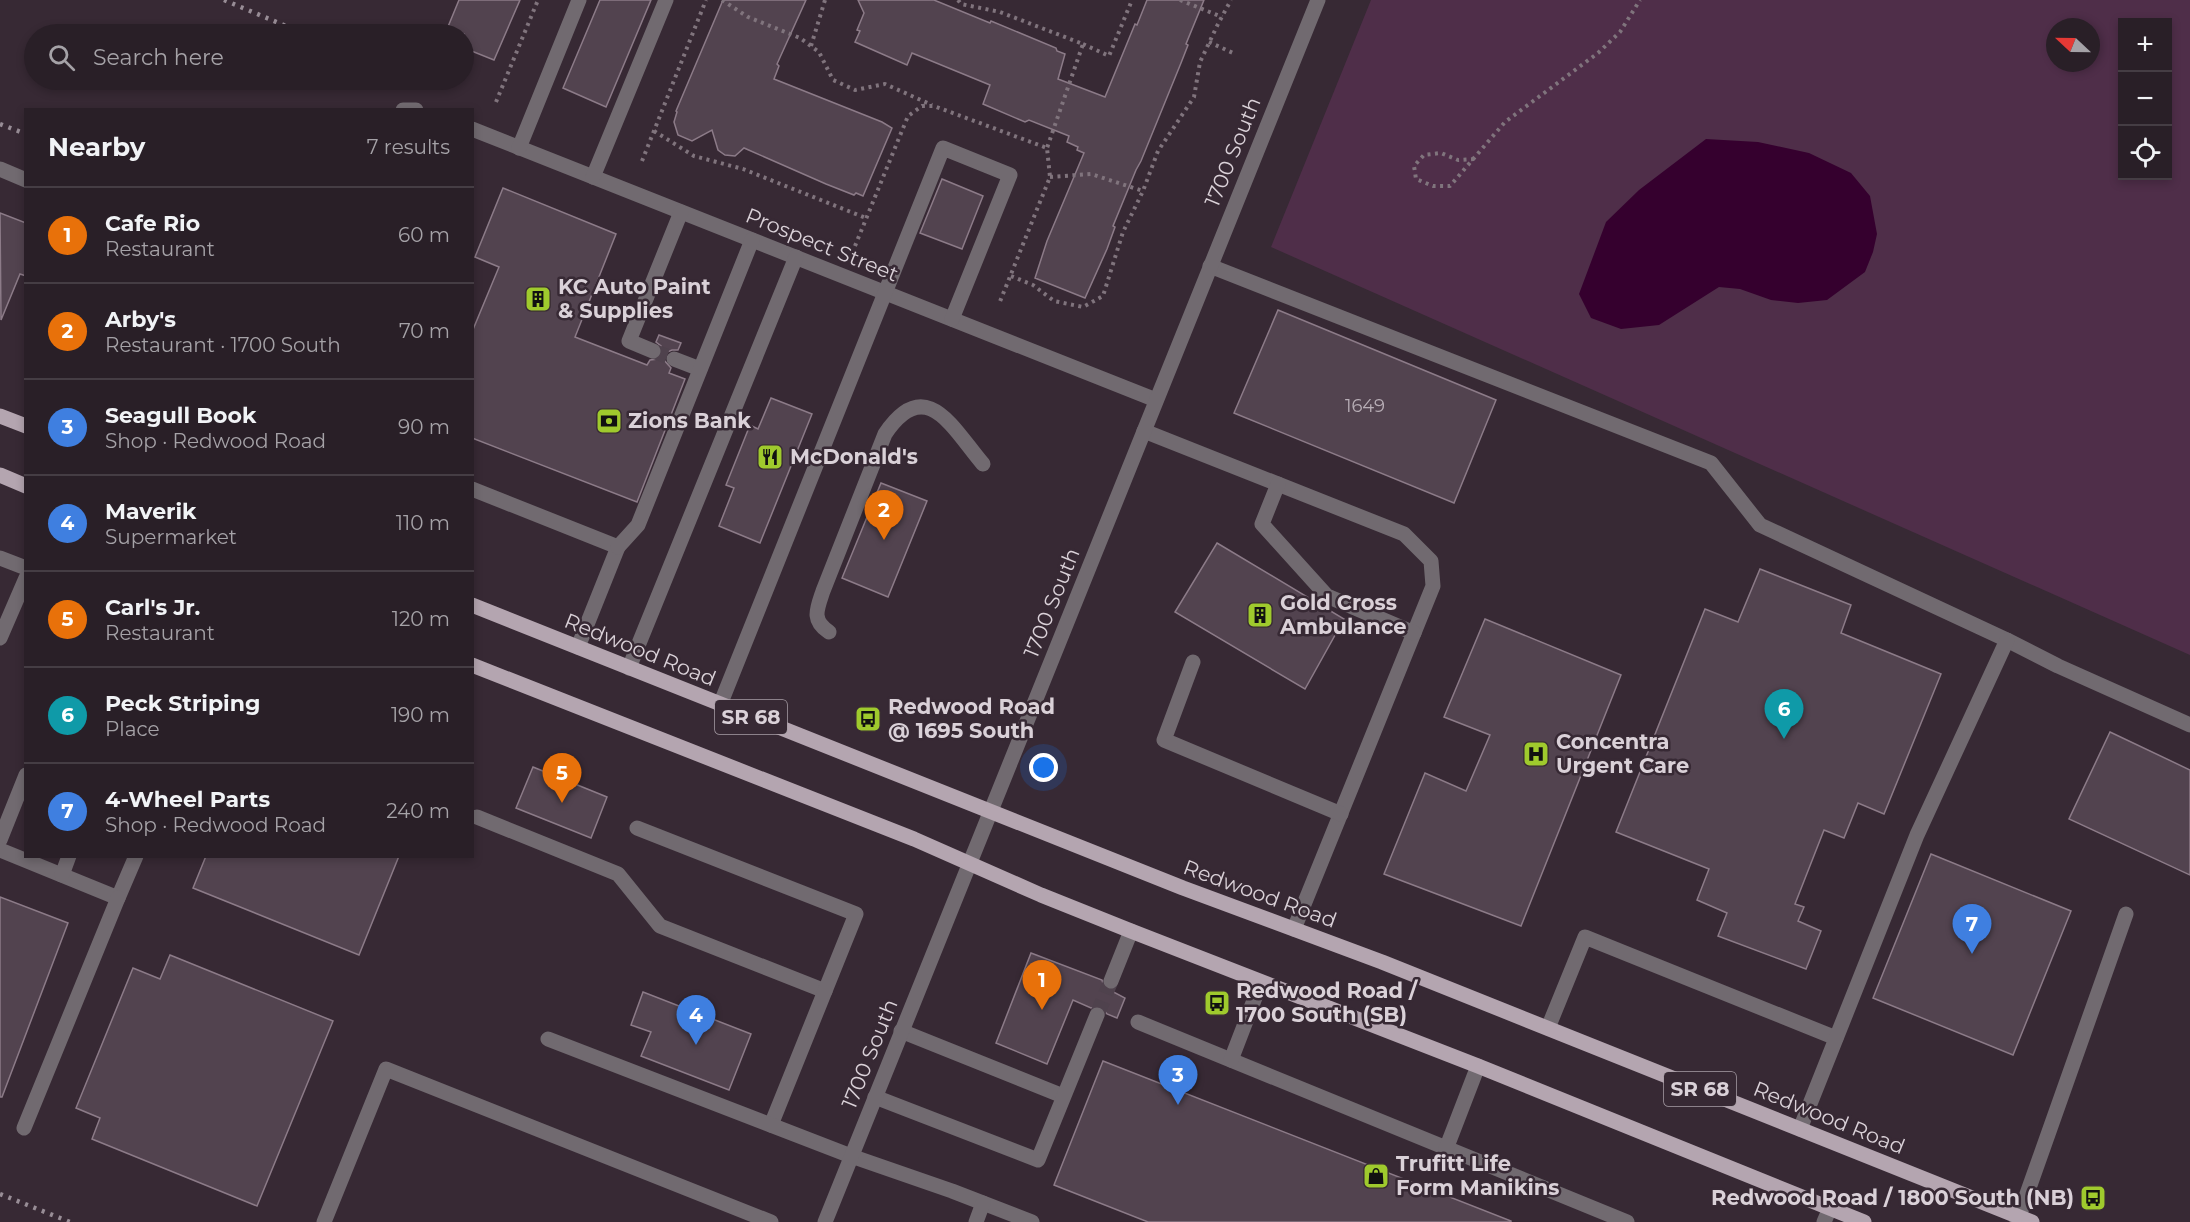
<!DOCTYPE html>
<html lang="en">
<head>
<meta charset="utf-8">
<style>
  body { margin:0; font-family:Montserrat,sans-serif; background:#352c33; color:#f1f3f6 }
  .controls { position:absolute; right:18px; top:18px; display:grid; overflow:hidden; border-radius:0px; box-shadow:0 3px 9px #0003 }
  .controls button { width:54px; height:54px; display:grid; place-items:center; padding:0; border:0; border-bottom:2px solid #453d44; background:#291f27; color:#f1f3f6; font:30px sans-serif }
  .compass { position:absolute; left:2046px; top:18px; width:54px; height:54px; border-radius:50%; background:#291f27; box-shadow:0 3px 9px #0003; rotate:292deg }
  .you { position:absolute; left:1044px; top:768px; width:21px; height:21px; margin:-15px; border:4px solid #fff; border-radius:50%; background:#1a73e8; box-shadow:0 0 0 9px #1a73e833 }
  .badge { display:grid; place-items:center; width:39px; height:39px; border-radius:50%; background:#8bbbb9; color:#fff; font-size:20px; font-weight:700 }
  .pin { position:absolute; translate:-50% -50px; filter:drop-shadow(0 2px 3px #0008) }
  .pin::after { content:''; position:absolute; top:32px; width:21px; height:18px; background:inherit; clip-path:polygon(0 0,100% 0,50% 100%) }
  .list { margin:0; padding:0; list-style:none }
  h2 { display:flex; justify-content:space-between; align-items:center; height:78px; margin:0; padding:0 24px; font-size:26px }
  h2 small { font-size:20px; font-weight:400; color:#a5a2a7 }
  .list li { display:grid; grid-template-columns:39px 1fr auto; gap:18px; align-items:center; box-sizing:border-box; height:96px; padding:0 24px; border-top:2px solid #453d44 }
  .list b { display:block; font-size:22px; white-space:nowrap }
  .list p { margin:0; font-size:20px; white-space:nowrap; color:#a5a2a7 }
  .list em { font-size:20px; font-style:normal; color:#a5a2a7 }
  .icon { flex:none; width:33px; height:33px; fill:none; stroke:currentColor; stroke-width:2; stroke-linecap:round; stroke-linejoin:round }
  .map { position:relative; flex:none; width:2190px; height:1222px; overflow:hidden }
  .search { position:absolute; background:#291f27; box-shadow:0 3px 9px #0003; left:24px; top:24px; width:450px; height:66px; display:flex; align-items:center; gap:15px; box-sizing:border-box; padding:0 21px; border-radius:33px; color:#a5a2a7; font-size:22px }
  .panel { position:absolute; background:#291f27; box-shadow:0 3px 9px #0003; left:24px; top:108px; width:450px; height:750px; border-radius:0px }
  .map>svg:first-child { display:block }
  .green { fill:#4f2e49; fill-rule:evenodd }
  .water { fill:#35002e }
  .building { fill:#52434f; stroke:#8c7b88; stroke-width:1.5 }
  .lines { fill:none; stroke-linecap:round; stroke-linejoin:round }
  .minor-tunnel { stroke:#4f424d; stroke-width:15; stroke-dasharray:15 8; stroke-linecap:butt }
  .path { stroke:#80747d; stroke-width:4; stroke-dasharray:3 4.5; stroke-linecap:butt }
  .minor { stroke:#716a70; stroke-width:15 }
  .major { stroke:#b4a5b0; stroke-width:15 }
  .rail { stroke:#988d96; stroke-width:4.5; stroke-dasharray:3 6; stroke-linecap:butt }
  .labels { text-anchor:middle; stroke-width:5; stroke-linejoin:round; paint-order:stroke }
  .number-label { font-size:18px; fill:#b8aeb6 }
  .shield { fill:#372934; stroke:#a99fa7; stroke-width:1.5 }
  .shield-label { font-size:20px; font-weight:bold; fill:#dad1d8 }
  .street-label { font-size:21px; fill:#dad1d8; stroke:#372934 }
  .poi-label { font-size:21px; font-weight:bold; fill:#dad1d8; stroke:#372934; text-anchor:start }
</style>
</head>
<body>
<div class="map">
<svg width="2190" height="1222" viewBox="0 0 2190 1222">
  <rect width="100%" height="100%" fill="#372934"/>
  <path class="green" d="M1371,0H2190V655L1271,247ZM2122,22H2168V176H2122ZM2055,27H2091V63H2055Z"/>
  <polygon class="water" points="1706,139 1758,142 1809,153 1851,173 1870,196 1877,234 1873,252 1865,272 1827,300 1798,303 1771,300 1740,289 1719,287 1659,325 1621,329 1591,318 1579,294 1606,222 1639,190"/>
  <g class="building">
    <polygon points="459,0 520,0 494,60 464,48 464,34 445,34"/>
    <polygon points="600,0 651,0 606,107 563,88"/>
    <polygon points="723,0 806,0 777,64 779,66 774,79 882,122 892,128 863,196 856,193 854,195 826,184 744,148 735,156 725,155 718,150 712,130 692,141 678,135 674,122 677,112 676,111"/>
    <polygon points="858,0 934,0 990,23 991,21 1056,48 1057,51 1065,54 1058,79 1105,97 1135,24 1137,25 1147,0 1204,0 1186,44 1188,45 1181,63 1141,161 1136,170 1113,226 1115,227 1107,249 1085,298 1035,278 1047,241 1084,153 1077,150 1078,147 1067,142 1069,136 1029,120 1025,122 983,104 990,85 912,53 907,65 855,42 860,31 857,30 864,13"/>
    <polygon points="942,179 983,196 962,249 920,233"/>
    <polygon points="503,188 616,234 575,337 647,365 650,360 658,359 662,354 661,346 656,342 659,335 681,343 678,350 672,350 667,352 664,360 671,368 669,373 685,379 637,502 472,438 472,332 499,267 475,257"/>
    <polygon points="0,213 26,223 26,276 20,274 1,320"/>
    <polygon points="1278,310 1496,400 1454,503 1234,413"/>
    <polygon points="771,398 812,414 760,543 719,526 734,488 726,485 750,425 758,429"/>
    <polygon points="881,483 927,501 888,597 842,578"/>
    <polygon points="1217,543 1344,619 1305,689 1175,612"/>
    <polygon points="1760,569 1851,605 1841,633 1941,674 1884,814 1858,803 1844,838 1824,830 1795,904 1804,907 1798,921 1821,931 1806,969 1718,936 1727,913 1697,900 1709,869 1616,832 1705,609 1738,622"/>
    <polygon points="1485,619 1621,675 1521,926 1384,874 1425,773 1466,791 1490,735 1444,717"/>
    <polygon points="2110,732 2190,770 2190,875 2069,819"/>
    <polygon points="533,767 607,797 591,838 516,808"/>
    <polygon points="1931,854 2071,911 2013,1055 1873,998"/>
    <polygon points="206,856 399,856 359,955 193,888"/>
    <polygon points="0,897 68,923 2,1097 0,1097"/>
    <polygon points="1031,953 1102,980 1104,987 1125,998 1117,1018 1107,1014 1101,1006 1091,1008 1073,1000 1047,1064 996,1043"/>
    <polygon points="170,955 333,1021 257,1206 92,1139 100,1118 76,1108 133,968 160,979"/>
    <polygon points="643,992 751,1034 729,1090 641,1056 651,1032 631,1025"/>
    <polygon points="1103,1061 1511,1221 1511,1222 1148,1222 1054,1185"/>
  </g>
  <g class="lines">
    <g class="minor-tunnel">
      <polyline points="653,351 674,359"/>
      <polyline points="1097,1015 1111,981"/>
    </g>
    <g class="path">
      <polyline points="722,0 748,17 800,38 819,52 833,80 855,90 885,84 932,105"/>
      <polyline points="958,0 961,4 1000,12 1083,44 1047,148"/>
      <polyline points="1180,0 1222,17"/>
      <polyline points="1209,42 1235,54"/>
      <polyline points="1083,44 1109,56 1132,0"/>
      <polyline points="811,46 825,0"/>
      <polyline points="496,102 538,0"/>
      <polyline points="654,131 694,156 743,169 866,218"/>
      <polyline points="1474,159 1458,160 1441,153 1424,155 1414,166 1416,179 1433,186 1450,186 1505,122 1598,53 1620,32 1640,0"/>
      <polyline points="642,161 706,0"/>
      <polyline points="1050,177 1091,174 1143,191"/>
      <polyline points="855,246 908,116 922,106 934,106 1047,148 1050,177 999,304"/>
      <polyline points="1011,276 1033,285 1054,301 1083,307 1103,296 1123,232 1143,191 1158,151 1194,97 1200,62 1218,24 1231,0"/>
    </g>
    <g class="minor">
      <polyline points="403,110 416,110"/>
      <polyline points="472,129 1156,400"/>
      <polyline points="519,148 579,0"/>
      <polyline points="0,169 26,180"/>
      <polyline points="593,177 666,0"/>
      <polyline points="1210,266 1711,463 1760,525 2007,640 2058,666 2190,725"/>
      <polyline points="653,351 629,341 681,212"/>
      <polyline points="674,359 700,369"/>
      <polyline points="1144,431 1404,534 1431,561 1433,586 1294,929"/>
      <polyline points="1278,484 1262,524 1327,596 1414,633"/>
      <polyline points="472,489 618,547 578,647"/>
      <polyline points="618,547 638,525 752,240"/>
      <polyline points="0,558 26,568"/>
      <path d="M829,632C811,620 817,609 823,591L885,434C926,373 953,429 983,464"/>
      <polyline points="0,638 26,578"/>
      <polyline points="1193,662 1164,740 1341,814"/>
      <polyline points="629,668 796,257"/>
      <polyline points="720,705 943,148 1010,175 952,319"/>
      <polyline points="477,817 618,874 660,926 825,991"/>
      <polyline points="637,828 856,914 771,1125"/>
      <polyline points="0,840 26,775"/>
      <polyline points="0,850 118,898 136,856"/>
      <polyline points="62,875 69,856"/>
      <polyline points="1111,981 1131,931"/>
      <polyline points="1138,1022 1627,1222"/>
      <polyline points="1548,1028 1585,937 1836,1038"/>
      <polyline points="901,1031 1063,1096"/>
      <polyline points="548,1039 851,1156 952,1191 1032,1222"/>
      <polyline points="1231,1060 1261,982"/>
      <polyline points="875,1097 1038,1160 1097,1015"/>
      <polyline points="24,1128 118,898"/>
      <polyline points="1800,1129 1917,835 2007,640"/>
      <polyline points="1446,1149 1478,1066"/>
      <polyline points="324,1222 386,1069 771,1222"/>
      <polyline points="825,1222 1318,0"/>
      <polyline points="976,1222 983,1203"/>
      <polyline points="1824,1222 1830,1208"/>
      <polyline points="2017,1222 2126,914"/>
    </g>
    <g class="major">
      <polyline points="0,416 26,426"/>
      <polyline points="0,475 26,486"/>
      <polyline points="472,605 1183,888 1382,962 2032,1222"/>
      <polyline points="472,665 914,839 1041,895 1131,931 1478,1066 1864,1222"/>
    </g>
    <g class="rail">
      <polyline points="224,0 305,34"/>
      <polyline points="0,124 26,134"/>
      <polyline points="0,1194 70,1222"/>
    </g>
  </g>
  <defs>
    <g id="building-square" transform="scale(1.35)"><rect x="-9" y="-9" width="18" height="18" rx="4" fill="#9fca2d" stroke="#372934"/><path d="M-4-6H4V6H1V3H-1V6H-4ZM-2.5-4.3h1.7v1.8h-1.7ZM.8-4.3h1.7v1.8H.8ZM-2.5-1h1.7V.8h-1.7ZM.8-1h1.7V.8H.8Z" fill="#111"/></g>
    <g id="bank-square" transform="scale(1.35)"><rect x="-9" y="-9" width="18" height="18" rx="4" fill="#9fca2d" stroke="#372934"/><path d="M-6-4H6V4H-6ZM0-2.3a2.3 2.3 0 1 0 0 4.6a2.3 2.3 0 1 0 0-4.6Z" fill="#111"/></g>
    <g id="restaurant-square" transform="scale(1.35)"><rect x="-9" y="-9" width="18" height="18" rx="4" fill="#9fca2d" stroke="#372934"/><path d="M-5-6h1v4h1v-4h1v4h1v-4h1v5L-1.5 .5V6h-2V.5L-5-1ZM5-6V6H3V1.5H1.5Q1.5-4 5-6Z" fill="#111"/></g>
    <g id="bus-square" transform="scale(1.35)"><rect x="-9" y="-9" width="18" height="18" rx="4" fill="#9fca2d" stroke="#372934"/><path d="M-5-6H5V4H4V6H2V4H-2V6H-4V4H-5ZM-3.5-4V0h7V-4ZM-3.5 1.2v1.5H-2V1.2ZM2 1.2v1.5H3.5V1.2Z" fill="#111"/></g>
    <g id="hospital-square" transform="scale(1.35)"><rect x="-9" y="-9" width="18" height="18" rx="4" fill="#9fca2d" stroke="#372934"/><path d="M-5-5h3v3.5h4V-5h3V5h-3V1.5h-4V5h-3Z" fill="#111"/></g>
    <g id="shop-square" transform="scale(1.35)"><rect x="-9" y="-9" width="18" height="18" rx="4" fill="#9fca2d" stroke="#372934"/><path d="M-5-2.5h2.3a2.7 3.5 0 0 1 5.4 0H5L5.5 6h-11ZM-1.5-2.5h3a1.5 2.3 0 0 0-3 0Z" fill="#111"/></g>
  </defs>
  <g fill-rule="evenodd">
    <use href="#building-square" x="538" y="299"/>
    <use href="#bank-square" x="609" y="421"/>
    <use href="#restaurant-square" x="770" y="457"/>
    <use href="#building-square" x="1260" y="615"/>
    <use href="#bus-square" x="868" y="719"/>
    <use href="#hospital-square" x="1536" y="754"/>
    <use href="#bus-square" x="1217" y="1003"/>
    <use href="#shop-square" x="1376" y="1176"/>
    <use href="#bus-square" x="2093" y="1198"/>
  </g>
  <g class="labels">
    <g class="number-label">
      <text x="1365" y="412">1649</text>
    </g>
    <g class="shield">
      <rect x="715" y="700" width="72" height="34" rx="4.5"/>
      <rect x="1664" y="1072" width="72" height="34" rx="4.5"/>
    </g>
    <g class="shield-label">
      <text x="751" y="724">SR 68</text>
      <text x="1700" y="1096">SR 68</text>
    </g>
    <g class="street-label">
      <text transform="translate(1233 152) rotate(-68)" y="7">1700 South</text>
      <text transform="translate(822 245) rotate(22)" y="7">Prospect Street</text>
      <text transform="translate(1052 603) rotate(-68)" y="7">1700 South</text>
      <text transform="translate(640 650) rotate(22)" y="7">Redwood Road</text>
      <text transform="translate(1260 894) rotate(20)" y="7">Redwood Road</text>
      <text transform="translate(870 1054) rotate(-68)" y="7">1700 South</text>
      <text transform="translate(1829 1118) rotate(22)" y="7">Redwood Road</text>
    </g>
    <g class="poi-label">
      <text x="558" y="294">KC Auto Paint<tspan x="558" dy="24">&amp; Supplies</tspan></text>
      <text x="628" y="428">Zions Bank</text>
      <text x="790" y="464">McDonald's</text>
      <text x="1280" y="610">Gold Cross<tspan x="1280" dy="24">Ambulance</tspan></text>
      <text x="888" y="714">Redwood Road<tspan x="888" dy="24">@ 1695 South</tspan></text>
      <text x="1556" y="749">Concentra<tspan x="1556" dy="24">Urgent Care</tspan></text>
      <text x="1236" y="998">Redwood Road /<tspan x="1236" dy="24">1700 South (SB)</tspan></text>
      <text x="1396" y="1171">Trufitt Life<tspan x="1396" dy="24">Form Manikins</tspan></text>
      <text x="2074" y="1205" text-anchor="end">Redwood Road / 1800 South (NB)</text>
    </g>
  </g>
</svg>
<div class="controls">
<button>+</button>
<button>−</button>
<button><svg class="icon" aria-label="locate" viewBox="0 0 24 24"><circle cx="12" cy="12" r="6"/><path d="M12 2v4M12 18v4M2 12h4M18 12h4"/></svg></button>
</div>
<svg class="compass" viewBox="-18 -18 36 36"><path d="M0-13l5 13h-10z" fill="#e53935"/><path d="M0 13l5-13h-10z" fill="#a5a2a7"/></svg>
<div class="you"></div>
<div class="pin badge" style="left:1042px;top:1010px;background:#e8710a">1</div>
<div class="pin badge" style="left:884px;top:540px;background:#e8710a">2</div>
<div class="pin badge" style="left:1178px;top:1105px;background:#3f7fe0">3</div>
<div class="pin badge" style="left:696px;top:1045px;background:#3f7fe0">4</div>
<div class="pin badge" style="left:562px;top:803px;background:#e8710a">5</div>
<div class="pin badge" style="left:1784px;top:739px;background:#0f9aa8">6</div>
<div class="pin badge" style="left:1972px;top:954px;background:#3f7fe0">7</div>
<div class="search"><svg class="icon" aria-label="search" viewBox="0 0 24 24"><circle cx="10" cy="10" r="6"/><path d="M15 15l6 6"/></svg>Search here</div>
<section class="panel">
<h2>Nearby<small>7 results</small></h2>
<ul class="list">
<li><span class="badge" style="background:#e8710a">1</span><div><b>Cafe Rio</b><p>Restaurant</p></div><em>60 m</em></li>
<li><span class="badge" style="background:#e8710a">2</span><div><b>Arby's</b><p>Restaurant · 1700 South</p></div><em>70 m</em></li>
<li><span class="badge" style="background:#3f7fe0">3</span><div><b>Seagull Book</b><p>Shop · Redwood Road</p></div><em>90 m</em></li>
<li><span class="badge" style="background:#3f7fe0">4</span><div><b>Maverik</b><p>Supermarket</p></div><em>110 m</em></li>
<li><span class="badge" style="background:#e8710a">5</span><div><b>Carl's Jr.</b><p>Restaurant</p></div><em>120 m</em></li>
<li><span class="badge" style="background:#0f9aa8">6</span><div><b>Peck Striping</b><p>Place</p></div><em>190 m</em></li>
<li><span class="badge" style="background:#3f7fe0">7</span><div><b>4-Wheel Parts</b><p>Shop · Redwood Road</p></div><em>240 m</em></li>
</ul>
</section>
</div>
</body>
</html>
